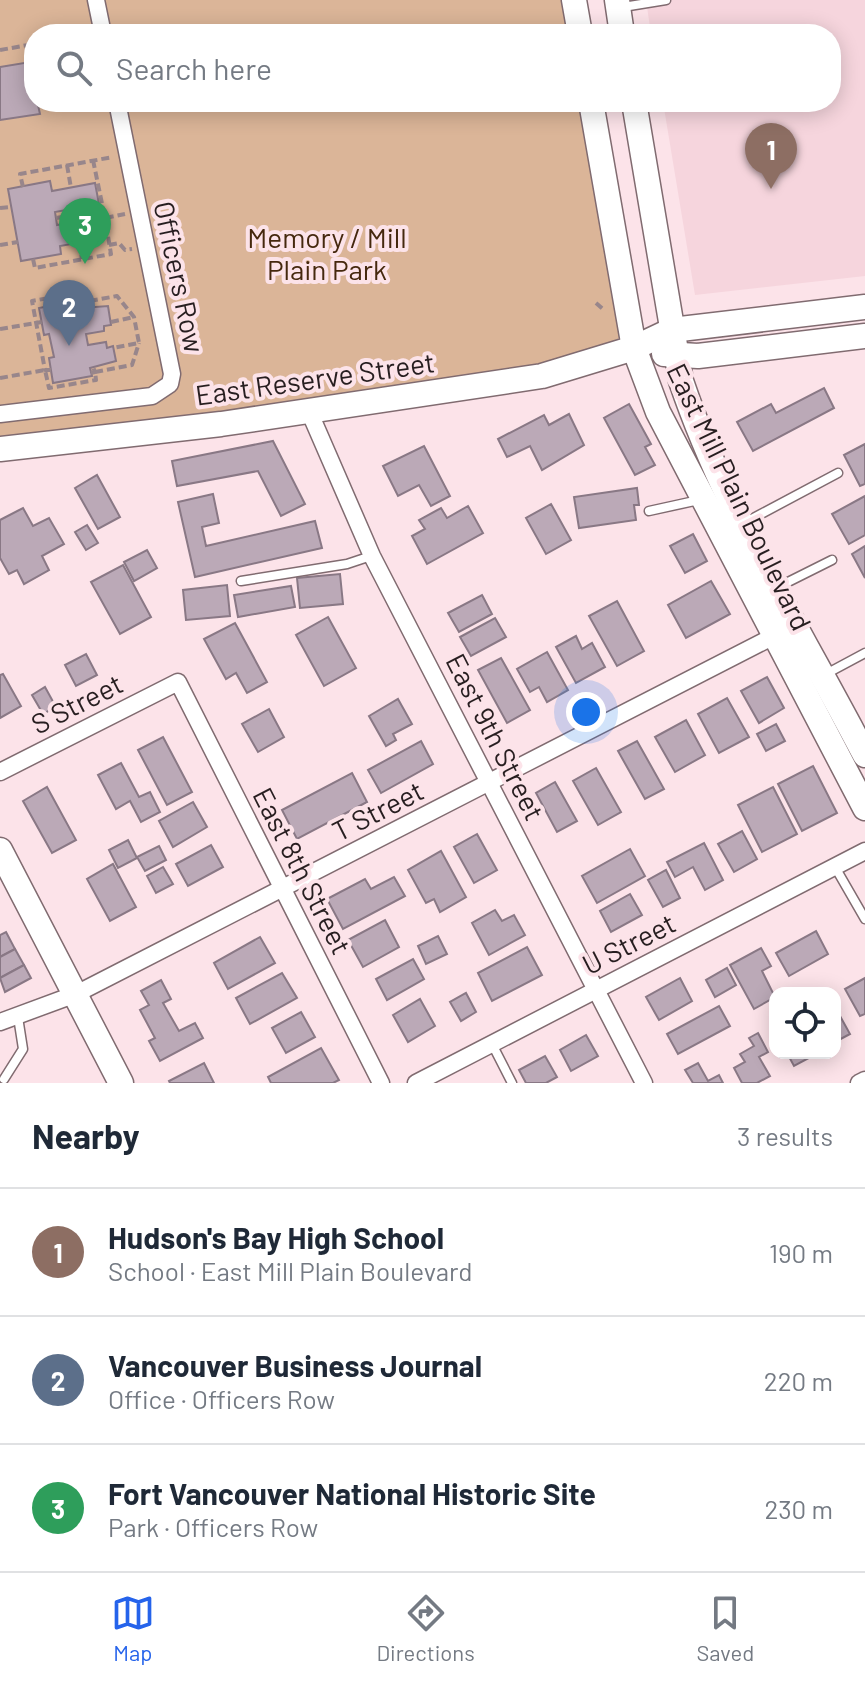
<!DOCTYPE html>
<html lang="en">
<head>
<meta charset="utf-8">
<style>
  body { margin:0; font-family:Barlow,sans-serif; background:#f2f2f3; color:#1f2937 }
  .controls { position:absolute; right:24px; bottom:24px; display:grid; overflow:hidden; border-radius:16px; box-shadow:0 4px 20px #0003 }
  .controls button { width:72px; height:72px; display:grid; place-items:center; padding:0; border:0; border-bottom:2px solid #e0e1e3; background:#fff; color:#1f2937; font:40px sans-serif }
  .you { position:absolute; left:586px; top:712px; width:28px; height:28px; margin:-20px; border:6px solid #fff; border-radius:50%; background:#1a73e8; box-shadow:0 0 0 12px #1a73e833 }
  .badge { display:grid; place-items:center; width:52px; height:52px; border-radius:50%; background:#2563eb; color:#fff; font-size:26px; font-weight:700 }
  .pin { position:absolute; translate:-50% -66px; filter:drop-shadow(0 2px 4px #0008) }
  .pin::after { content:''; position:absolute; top:42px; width:28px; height:24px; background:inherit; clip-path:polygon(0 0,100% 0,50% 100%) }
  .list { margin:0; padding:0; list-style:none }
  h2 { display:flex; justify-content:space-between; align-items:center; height:104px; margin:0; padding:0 32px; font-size:34px }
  h2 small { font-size:26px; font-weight:400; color:#747a83 }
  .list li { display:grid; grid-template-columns:52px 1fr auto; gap:24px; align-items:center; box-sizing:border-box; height:128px; padding:0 32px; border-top:2px solid #e0e1e3 }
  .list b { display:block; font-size:30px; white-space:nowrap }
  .list p { margin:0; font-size:26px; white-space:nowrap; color:#747a83 }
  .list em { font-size:26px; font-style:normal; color:#747a83 }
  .icon { flex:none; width:44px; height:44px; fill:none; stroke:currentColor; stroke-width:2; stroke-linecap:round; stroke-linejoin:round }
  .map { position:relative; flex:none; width:865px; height:1083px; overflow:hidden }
  .search { position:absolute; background:#fff; box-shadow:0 4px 20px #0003; left:24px; right:24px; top:24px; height:88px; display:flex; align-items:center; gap:20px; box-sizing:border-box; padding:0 28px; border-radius:32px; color:#747a83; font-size:30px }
  .sheet { height:488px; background:#fff }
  nav { display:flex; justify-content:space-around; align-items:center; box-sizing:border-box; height:112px; border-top:2px solid #e0e1e3; background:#fff; font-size:22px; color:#747a83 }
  nav a { display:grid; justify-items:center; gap:4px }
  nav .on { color:#2563eb }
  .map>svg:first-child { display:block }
  .built { fill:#f6d5dd }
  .green { fill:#dbb598 }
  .building { fill:#bba9b7; stroke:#897885; stroke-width:2 }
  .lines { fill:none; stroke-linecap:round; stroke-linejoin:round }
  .lane-casing { stroke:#806b70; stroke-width:11 }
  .street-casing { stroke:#806b70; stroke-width:19 }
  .secondary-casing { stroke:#806b70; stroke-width:27 }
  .path { stroke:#98868b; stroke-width:4; stroke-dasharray:8 4; stroke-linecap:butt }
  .lane { stroke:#fff; stroke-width:8 }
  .street { stroke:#fff; stroke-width:16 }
  .secondary { stroke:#fff; stroke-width:24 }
  .labels { text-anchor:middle; stroke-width:8; stroke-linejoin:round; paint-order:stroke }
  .park-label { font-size:28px; fill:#45280e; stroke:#fce3e9 }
  .street-label { font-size:28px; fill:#271e20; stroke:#fce3e9 }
</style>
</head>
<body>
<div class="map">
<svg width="865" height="1083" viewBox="0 0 865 1083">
  <rect width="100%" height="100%" fill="#fce3e9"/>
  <polygon class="built" points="646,0 865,0 865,276 695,295 663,102 831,102 831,34 651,34"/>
  <polygon class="green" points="0,0 574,0 580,34 34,34 34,102 591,102 622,334 602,358 0,449"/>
  <g class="building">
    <polygon points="30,62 34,72 34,102 57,102 38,105 40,114 0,120 0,67"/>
    <polygon points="50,181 52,191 95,183 99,204 55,212 57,225 100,217 104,238 60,246 61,254 21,261 8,189"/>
    <polygon points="80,300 82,308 108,306 111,325 104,326 104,331 86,334 88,345 106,342 107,348 113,346 116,361 90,368 92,376 53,383 49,358 54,357 49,334 44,335 39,308"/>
    <polygon points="824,388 834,408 753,451 737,422 771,404 776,413"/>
    <polygon points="629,404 651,444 645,447 655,465 635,475 604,418"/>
    <polygon points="569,414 584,445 542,470 530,446 507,457 498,439 544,415 549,425"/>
    <polygon points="273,441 305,504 281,516 258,471 177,486 172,461"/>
    <polygon points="865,444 865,484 860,486 844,455"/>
    <polygon points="424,446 450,496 431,506 419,485 398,496 383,466"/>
    <polygon points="97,475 120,517 98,529 75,488"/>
    <polygon points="637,488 639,505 634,505 636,520 579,528 574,497"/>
    <polygon points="213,494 219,523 202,527 206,546 315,521 322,548 195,577 178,502"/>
    <polygon points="865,496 865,535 849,544 832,514"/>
    <polygon points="551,504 571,540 546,554 526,518"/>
    <polygon points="468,506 483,533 427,564 412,536 425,529 419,520 441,508 447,518"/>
    <polygon points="23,508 33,526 49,518 64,544 42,556 49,570 24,584 17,570 9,574 0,558 0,520"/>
    <polygon points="87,525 98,543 86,550 75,532"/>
    <polygon points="693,534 707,561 685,573 670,546"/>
    <polygon points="865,546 865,578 852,554"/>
    <polygon points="147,550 157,568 134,581 124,562"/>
    <polygon points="123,565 151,617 120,634 91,582"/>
    <polygon points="340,574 343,604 300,608 297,578"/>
    <polygon points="711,581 730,614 686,638 668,605"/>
    <polygon points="227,585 230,616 186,620 183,590"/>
    <polygon points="291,586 295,607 238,617 234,595"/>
    <polygon points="482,595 492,614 459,632 448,613"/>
    <polygon points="617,601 644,651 617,666 589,616"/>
    <polygon points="328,617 356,668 324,686 296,635"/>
    <polygon points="495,618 506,637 471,656 460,637"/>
    <polygon points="235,623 267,682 247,693 236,673 226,679 204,639"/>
    <polygon points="576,636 582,649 592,643 605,667 576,683 556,647"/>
    <polygon points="547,652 568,690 547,702 539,687 530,692 517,669"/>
    <polygon points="86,654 97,675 76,686 65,665"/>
    <polygon points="501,658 530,710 507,723 478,670"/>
    <polygon points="3,674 21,706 0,718 0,675"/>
    <polygon points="767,677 784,708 759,723 741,691"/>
    <polygon points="45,687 56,707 43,714 32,695"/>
    <polygon points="727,698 749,737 719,753 698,714"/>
    <polygon points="398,699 412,724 393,734 396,740 386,746 369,716"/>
    <polygon points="269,709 284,737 258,752 242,724"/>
    <polygon points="686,720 705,755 675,772 655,737"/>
    <polygon points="776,724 785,741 766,751 757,734"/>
    <polygon points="163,737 192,792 167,805 138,750"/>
    <polygon points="421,741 433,764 381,793 368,770"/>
    <polygon points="637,741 664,789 645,799 618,751"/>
    <polygon points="121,763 139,797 150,792 160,812 141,822 130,801 116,809 98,775"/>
    <polygon points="813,766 837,813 802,831 778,784"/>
    <polygon points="596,768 621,812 598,825 573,781"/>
    <polygon points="352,773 367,802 297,839 282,810"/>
    <polygon points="555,782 577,821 557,832 536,793"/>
    <polygon points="47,787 76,840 52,853 23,801"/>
    <polygon points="773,787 797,834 762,852 738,805"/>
    <polygon points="193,802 207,827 173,847 159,821"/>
    <polygon points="742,831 757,859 734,872 718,844"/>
    <polygon points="477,834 497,870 474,883 454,847"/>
    <polygon points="128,840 137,858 118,868 109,850"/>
    <polygon points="704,843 723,880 705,890 693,867 675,877 667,862"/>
    <polygon points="211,845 223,867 188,886 176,864"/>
    <polygon points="159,846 166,860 145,871 137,857"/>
    <polygon points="630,849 645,876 597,903 582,876"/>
    <polygon points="441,851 466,897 440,912 434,899 426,903 408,870"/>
    <polygon points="113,864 136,907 110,921 87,879"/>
    <polygon points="163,867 173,884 156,893 147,876"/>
    <polygon points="666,870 680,898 663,907 648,880"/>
    <polygon points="394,877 405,896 343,929 327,899 365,879 371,889"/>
    <polygon points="630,894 642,915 611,932 600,911"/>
    <polygon points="495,910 502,921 514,915 525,935 489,955 472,923"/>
    <polygon points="385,920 399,947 363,967 348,940"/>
    <polygon points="816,931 828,954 789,976 776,953"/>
    <polygon points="6,932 15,949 0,957 0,935"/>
    <polygon points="438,936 447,954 426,964 418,946"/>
    <polygon points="260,937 275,963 228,989 214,963"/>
    <polygon points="527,947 542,975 492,1001 478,973"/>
    <polygon points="761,948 771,966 762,971 775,997 754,1009 730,965"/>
    <polygon points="15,949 24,965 0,978 0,957"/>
    <polygon points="413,959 424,979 387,1000 376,979"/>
    <polygon points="24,965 31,978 5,992 0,978"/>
    <polygon points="727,968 736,985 715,997 706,980"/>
    <polygon points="282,973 297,998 250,1024 236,998"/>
    <polygon points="680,978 692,1001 659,1020 646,997"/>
    <polygon points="865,978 865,1014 860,1016 845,989"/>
    <polygon points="161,980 171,999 163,1003 179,1031 195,1023 203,1038 160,1061 149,1041 155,1038 140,1010 149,1005 141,991"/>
    <polygon points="466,993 476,1012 461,1021 450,1002"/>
    <polygon points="420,999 435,1026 408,1042 393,1015"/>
    <polygon points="719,1006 730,1026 678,1054 667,1034"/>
    <polygon points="835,1007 850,1034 835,1042"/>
    <polygon points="301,1012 315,1037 286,1053 272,1028"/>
    <polygon points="758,1033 768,1052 759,1057 770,1076 757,1083 742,1083 734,1068 745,1062 740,1054 754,1046 749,1038"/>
    <polygon points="586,1035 598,1056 571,1071 560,1050"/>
    <polygon points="321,1048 339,1080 333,1083 271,1083 268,1077"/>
    <polygon points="787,1053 818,1053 794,1066"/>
    <polygon points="545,1056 557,1077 546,1083 526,1083 519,1070"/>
    <polygon points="204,1063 214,1083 170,1083 169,1081"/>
    <polygon points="698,1063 708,1081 719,1075 723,1083 693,1083 685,1070"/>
  </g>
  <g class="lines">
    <g class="lane-casing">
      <g id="lane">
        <polyline points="623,7 666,0"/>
        <polyline points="649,511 699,500"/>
        <polyline points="744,523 838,473"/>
        <polyline points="241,581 347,564 371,556"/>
        <polyline points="778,587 832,560"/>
        <polyline points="824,675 865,653"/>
        <polyline points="835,867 865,919"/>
        <polyline points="492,1044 512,1083"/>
        <polyline points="4,1079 23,1049 18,1017"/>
      </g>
    </g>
    <g class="street-casing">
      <g id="street">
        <polyline points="96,0 103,34"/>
        <polyline points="309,411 372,556 644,1083"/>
        <polyline points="0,414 152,396 170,384 172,374 117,102"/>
        <polyline points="0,772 178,682 381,1083"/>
        <polyline points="0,1022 76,994 774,636"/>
        <polyline points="416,1083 865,851"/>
        <polyline points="859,1083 865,1080"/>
      </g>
    </g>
    <g class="secondary-casing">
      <g id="secondary">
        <polyline points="574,0 580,34"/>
        <polyline points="617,0 622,34"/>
        <polyline points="591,102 634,348 658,412 865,808"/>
        <path d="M634,102L681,381C725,511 801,633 865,755"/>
        <polyline points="664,354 698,356 865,336"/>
        <polyline points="0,449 221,424 542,376 634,348 672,330 865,307"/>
        <polyline points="0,850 121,1083"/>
      </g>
    </g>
    <g class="path">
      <polyline points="0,50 34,44"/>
      <polyline points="93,160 105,218 125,214"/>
      <polyline points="67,165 71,188"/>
      <polyline points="23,187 20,174 113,157"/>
      <polyline points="0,208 11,207"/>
      <polyline points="56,218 103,210"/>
      <polyline points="79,243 82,259"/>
      <polyline points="0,245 18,242"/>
      <polyline points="109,245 119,243 125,250 132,249"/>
      <polyline points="33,259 35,268 111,254 105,218"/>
      <polyline points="596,303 604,310"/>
      <polyline points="111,322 134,317"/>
      <polyline points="0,329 42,322"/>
      <polyline points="51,370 45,370 32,301 83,292 84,302 117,296 134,317 139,343 113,348"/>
      <polyline points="91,373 95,372 93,367"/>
      <polyline points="0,378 45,370 49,388 96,380 95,372 132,365 139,343"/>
    </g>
    <use href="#lane" class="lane"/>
    <use href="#street" class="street"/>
    <use href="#secondary" class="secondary"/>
  </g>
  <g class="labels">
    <g class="park-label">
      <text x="327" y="248">Memory / Mill<tspan x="327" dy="32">Plain Park</tspan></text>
    </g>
    <g class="street-label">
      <text transform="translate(179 277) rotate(78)" y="10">Officers Row</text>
      <text transform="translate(315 379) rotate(-8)" y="10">East Reserve Street</text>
      <text transform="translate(739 497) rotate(64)" y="10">East Mill Plain Boulevard</text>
      <text transform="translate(77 704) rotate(-27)" y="10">S Street</text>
      <text transform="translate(495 737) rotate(63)" y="10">East 9th Street</text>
      <text transform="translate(378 811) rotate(-27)" y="10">T Street</text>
      <text transform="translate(302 871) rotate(63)" y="10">East 8th Street</text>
      <text transform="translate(629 944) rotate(-27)" y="10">U Street</text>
    </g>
  </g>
</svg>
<div class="controls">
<button><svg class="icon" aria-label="locate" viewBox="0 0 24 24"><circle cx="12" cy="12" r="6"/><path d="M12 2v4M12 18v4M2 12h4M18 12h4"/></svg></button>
</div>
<div class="you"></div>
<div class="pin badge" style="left:771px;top:189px;background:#8d6e63">1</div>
<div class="pin badge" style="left:69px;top:346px;background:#5c6f8a">2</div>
<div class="pin badge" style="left:85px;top:264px;background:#2e9e5b">3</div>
<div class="search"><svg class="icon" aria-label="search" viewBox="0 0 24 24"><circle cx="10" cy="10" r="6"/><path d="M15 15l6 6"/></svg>Search here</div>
</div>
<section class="sheet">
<h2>Nearby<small>3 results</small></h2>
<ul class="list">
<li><span class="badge" style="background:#8d6e63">1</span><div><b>Hudson's Bay High School</b><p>School · East Mill Plain Boulevard</p></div><em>190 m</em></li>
<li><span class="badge" style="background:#5c6f8a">2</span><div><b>Vancouver Business Journal</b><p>Office · Officers Row</p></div><em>220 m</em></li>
<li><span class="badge" style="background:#2e9e5b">3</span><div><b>Fort Vancouver National Historic Site</b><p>Park · Officers Row</p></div><em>230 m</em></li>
</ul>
</section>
<nav>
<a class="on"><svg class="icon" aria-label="map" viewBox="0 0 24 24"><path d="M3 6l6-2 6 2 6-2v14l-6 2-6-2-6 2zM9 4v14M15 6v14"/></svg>Map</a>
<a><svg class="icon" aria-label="directions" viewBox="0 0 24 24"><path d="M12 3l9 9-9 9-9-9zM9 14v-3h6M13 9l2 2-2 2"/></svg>Directions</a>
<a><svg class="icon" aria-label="saved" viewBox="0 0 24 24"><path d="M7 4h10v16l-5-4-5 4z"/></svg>Saved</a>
</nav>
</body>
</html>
